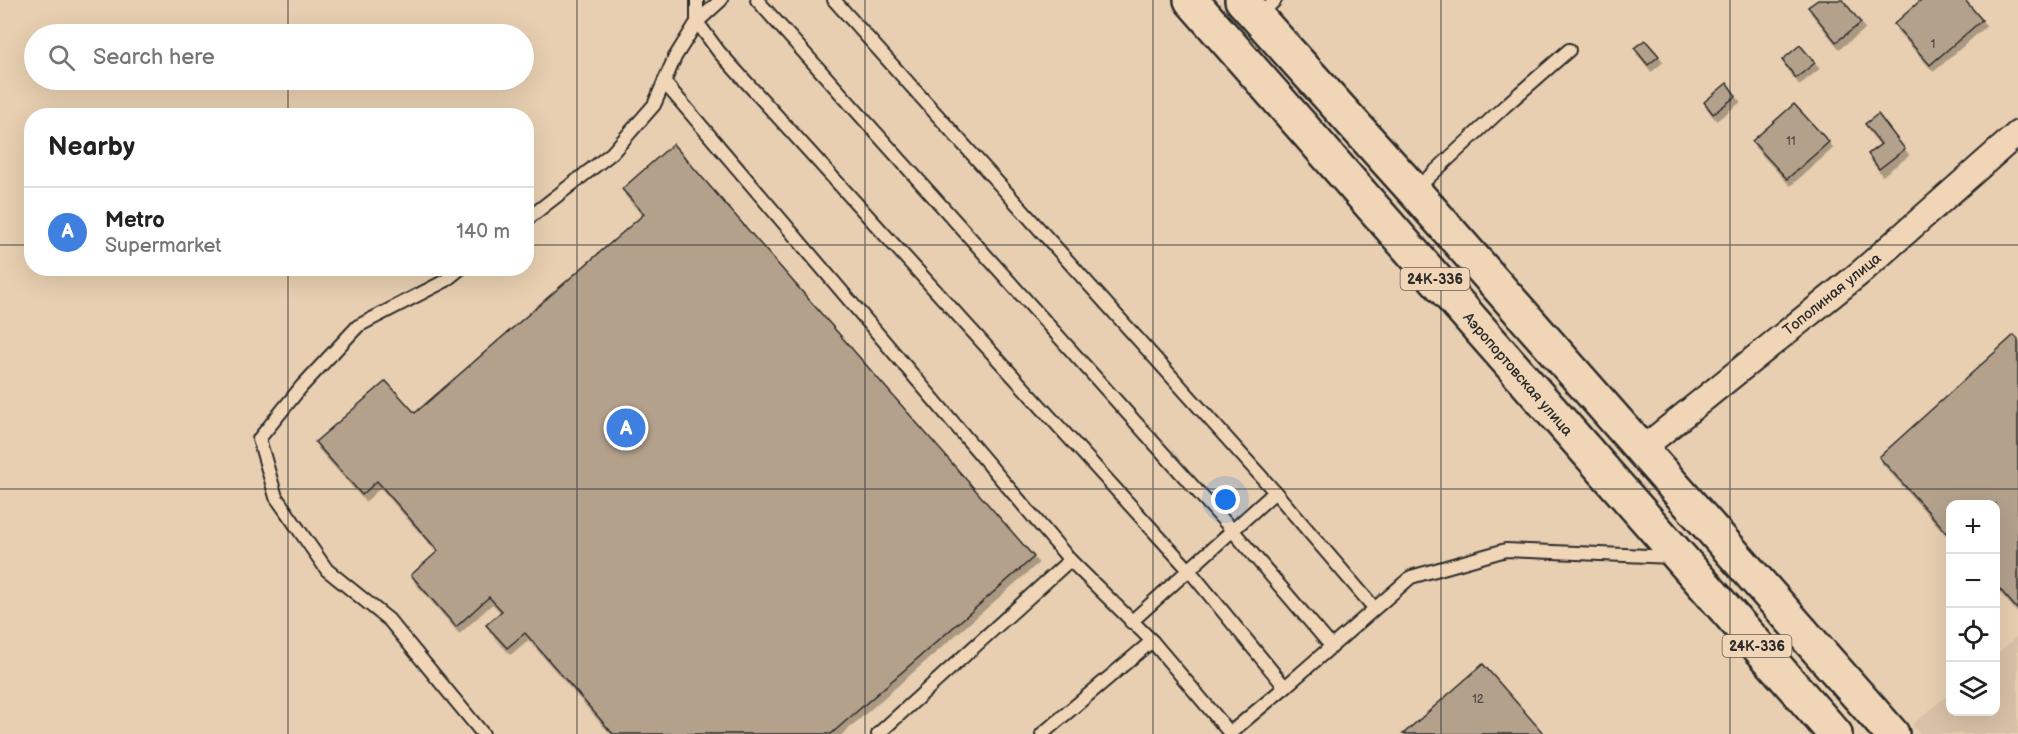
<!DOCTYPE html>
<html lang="en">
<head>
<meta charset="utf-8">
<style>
  body { margin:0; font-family:"Balsamiq Sans",sans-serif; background:#f2f2f2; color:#222 }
  .controls { position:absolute; right:18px; bottom:18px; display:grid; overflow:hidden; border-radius:12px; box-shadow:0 6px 24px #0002 }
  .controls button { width:54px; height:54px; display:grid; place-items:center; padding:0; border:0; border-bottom:2px solid #e0e0e0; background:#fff; color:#222; font:30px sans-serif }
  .you { position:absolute; left:1226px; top:500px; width:21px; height:21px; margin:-15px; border:4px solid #fff; border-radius:50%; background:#1a73e8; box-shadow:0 0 0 9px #1a73e833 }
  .badge { display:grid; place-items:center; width:39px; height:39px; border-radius:50%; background:#0b8043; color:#fff; font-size:20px; font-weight:700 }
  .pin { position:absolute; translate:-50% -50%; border:3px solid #fff; box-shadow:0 2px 6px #0006 }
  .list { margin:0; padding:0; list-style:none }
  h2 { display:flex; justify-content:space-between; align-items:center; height:78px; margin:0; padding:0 24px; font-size:26px }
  h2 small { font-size:20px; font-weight:400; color:#767676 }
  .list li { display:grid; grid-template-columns:39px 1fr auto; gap:18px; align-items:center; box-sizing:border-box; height:90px; padding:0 24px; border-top:2px solid #e0e0e0 }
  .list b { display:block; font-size:22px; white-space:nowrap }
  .list p { margin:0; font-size:20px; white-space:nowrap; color:#767676 }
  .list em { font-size:20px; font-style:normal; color:#767676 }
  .icon { flex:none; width:33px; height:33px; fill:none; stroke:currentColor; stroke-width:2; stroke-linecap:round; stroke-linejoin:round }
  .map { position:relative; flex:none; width:2018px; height:734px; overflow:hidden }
  .search { position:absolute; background:#fff; box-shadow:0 6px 24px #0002; left:24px; top:24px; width:510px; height:66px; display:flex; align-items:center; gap:15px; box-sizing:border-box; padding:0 21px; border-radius:33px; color:#767676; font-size:22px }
  .panel { position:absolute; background:#fff; box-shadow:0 6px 24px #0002; left:24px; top:108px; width:510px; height:168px; border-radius:24px }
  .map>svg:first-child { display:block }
  .built { fill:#d8c1a6 }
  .building { fill:#b3a18c; stroke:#2b2b2b; stroke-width:1.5; filter:url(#shadow) }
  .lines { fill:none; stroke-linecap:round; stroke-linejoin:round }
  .lane-casing { stroke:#2b2b2b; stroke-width:16 }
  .street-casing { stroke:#2b2b2b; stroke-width:28 }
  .primary-casing { stroke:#2b2b2b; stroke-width:38 }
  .lane { stroke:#f0d6b7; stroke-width:12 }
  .street { stroke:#f0d6b7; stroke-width:24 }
  .primary { stroke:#f0d6b7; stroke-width:33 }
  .grid { fill:none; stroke:#2b2b2b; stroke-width:1.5; stroke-opacity:0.55 }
  .labels { text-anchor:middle; stroke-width:6; stroke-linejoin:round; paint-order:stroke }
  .number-label { font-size:12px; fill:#4d4843 }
  .shield { fill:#f0d6b7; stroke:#665e55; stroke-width:1.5 }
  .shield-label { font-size:14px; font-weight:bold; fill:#2b2b2b }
  .street-label { font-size:15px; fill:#2b2b2b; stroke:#f0d6b7 }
</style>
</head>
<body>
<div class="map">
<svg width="2018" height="734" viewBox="0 0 2018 734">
  <defs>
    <filter id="shadow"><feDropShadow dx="3.5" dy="6" stdDeviation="0" flood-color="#0004"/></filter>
  </defs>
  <rect width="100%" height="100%" fill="#e8cfb1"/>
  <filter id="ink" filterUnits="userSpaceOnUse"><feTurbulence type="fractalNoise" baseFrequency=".0167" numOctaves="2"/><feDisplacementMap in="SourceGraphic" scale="12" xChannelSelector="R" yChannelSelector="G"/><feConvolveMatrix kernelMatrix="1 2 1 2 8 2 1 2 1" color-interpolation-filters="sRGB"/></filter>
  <g filter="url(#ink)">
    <polygon class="built" points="2018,635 2018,734 1920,734 1912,725 1950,693 1950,712 1996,712 1996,655"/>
    <g class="building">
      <polygon points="1818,0 1843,0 1861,23 1836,42 1808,7"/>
      <polygon points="1921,0 1965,0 1982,20 1930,65 1894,24"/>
      <polygon points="1645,40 1659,56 1648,65 1634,48"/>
      <polygon points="1800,45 1815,63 1796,78 1782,60"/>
      <polygon points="1727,83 1736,96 1713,114 1704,102"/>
      <polygon points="1794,104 1829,142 1787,179 1752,141"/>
      <polygon points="1878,114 1905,149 1879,169 1868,154 1881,144 1865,124"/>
      <polygon points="673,144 1034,557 831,734 613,734 525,633 507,648 486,625 502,611 489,597 456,627 411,575 438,551 377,481 362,495 315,442 386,381 415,413 644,214 622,189"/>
      <polygon points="2014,335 2018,339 2018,610 1996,585 1996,504 1950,504 1950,536 1879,457"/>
      <polygon points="1483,664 1544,734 1403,734"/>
    </g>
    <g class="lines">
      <g class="lane-casing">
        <g id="lane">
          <polyline points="697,0 697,22 719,52 1189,570 1285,687 1411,577 1506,550 1672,557"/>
          <polyline points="757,0 1233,531 1332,647"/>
          <polyline points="834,0 1275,492 1370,603"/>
          <polyline points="1258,17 1275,0"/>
          <polyline points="664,82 1070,560 1152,641 1230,733 1285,687"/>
          <polyline points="1415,190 1505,106 1569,50"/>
          <polyline points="526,220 612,153 654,105 675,57 697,22 721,0"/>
          <polyline points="461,268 445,281 358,326 302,386 259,439 276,497 327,570 389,620 483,734"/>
          <polyline points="1131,622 1275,492"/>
          <polyline points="878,734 1070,560"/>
          <polyline points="1042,734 1152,641"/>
        </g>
      </g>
      <g class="street-casing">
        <polyline id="street" points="1642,449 1860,273 2018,133"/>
      </g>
      <g class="primary-casing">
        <g id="primary">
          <polyline points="1191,0 1835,734"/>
          <polyline points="1242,0 1414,191 1892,734"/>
        </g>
      </g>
      <use href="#lane" class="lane"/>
      <use href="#street" class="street"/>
      <use href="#primary" class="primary"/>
    </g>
  </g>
  <path class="grid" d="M288,0V34M577,0V734M865,0V734M1153,0V734M1441,0V734M1730,0V734M288,80V116M0,245H32M526,245H2018M288,268V734M0,489H2018"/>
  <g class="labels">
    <g class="number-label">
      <text x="1933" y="48">1</text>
      <text x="1791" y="145">11</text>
      <text x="1478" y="703">12</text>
    </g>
    <g class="shield">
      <rect x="1400.5" y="268" width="69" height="22" rx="4.5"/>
      <rect x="1722.5" y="635" width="69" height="22" rx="4.5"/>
    </g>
    <g class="shield-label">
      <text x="1435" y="284">24К-336</text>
      <text x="1757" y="651">24К-336</text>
    </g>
    <g class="street-label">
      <text transform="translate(1832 294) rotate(-39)" y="5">Тополиная улица</text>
      <text transform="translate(1518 374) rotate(49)" y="5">Аэропортовская улица</text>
    </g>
  </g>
</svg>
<div class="controls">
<button>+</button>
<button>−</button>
<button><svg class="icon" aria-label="locate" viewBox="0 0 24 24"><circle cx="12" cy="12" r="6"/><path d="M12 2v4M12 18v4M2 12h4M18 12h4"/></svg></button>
<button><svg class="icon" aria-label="layers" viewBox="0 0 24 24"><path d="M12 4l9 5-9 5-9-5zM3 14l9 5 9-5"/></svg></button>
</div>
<div class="you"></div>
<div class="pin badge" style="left:626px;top:428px;background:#3f7fe0">A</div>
<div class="search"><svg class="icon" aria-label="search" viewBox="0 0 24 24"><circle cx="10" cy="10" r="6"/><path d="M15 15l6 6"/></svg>Search here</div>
<section class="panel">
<h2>Nearby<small></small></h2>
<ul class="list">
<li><span class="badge" style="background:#3f7fe0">A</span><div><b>Metro</b><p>Supermarket</p></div><em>140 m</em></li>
</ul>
</section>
</div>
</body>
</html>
